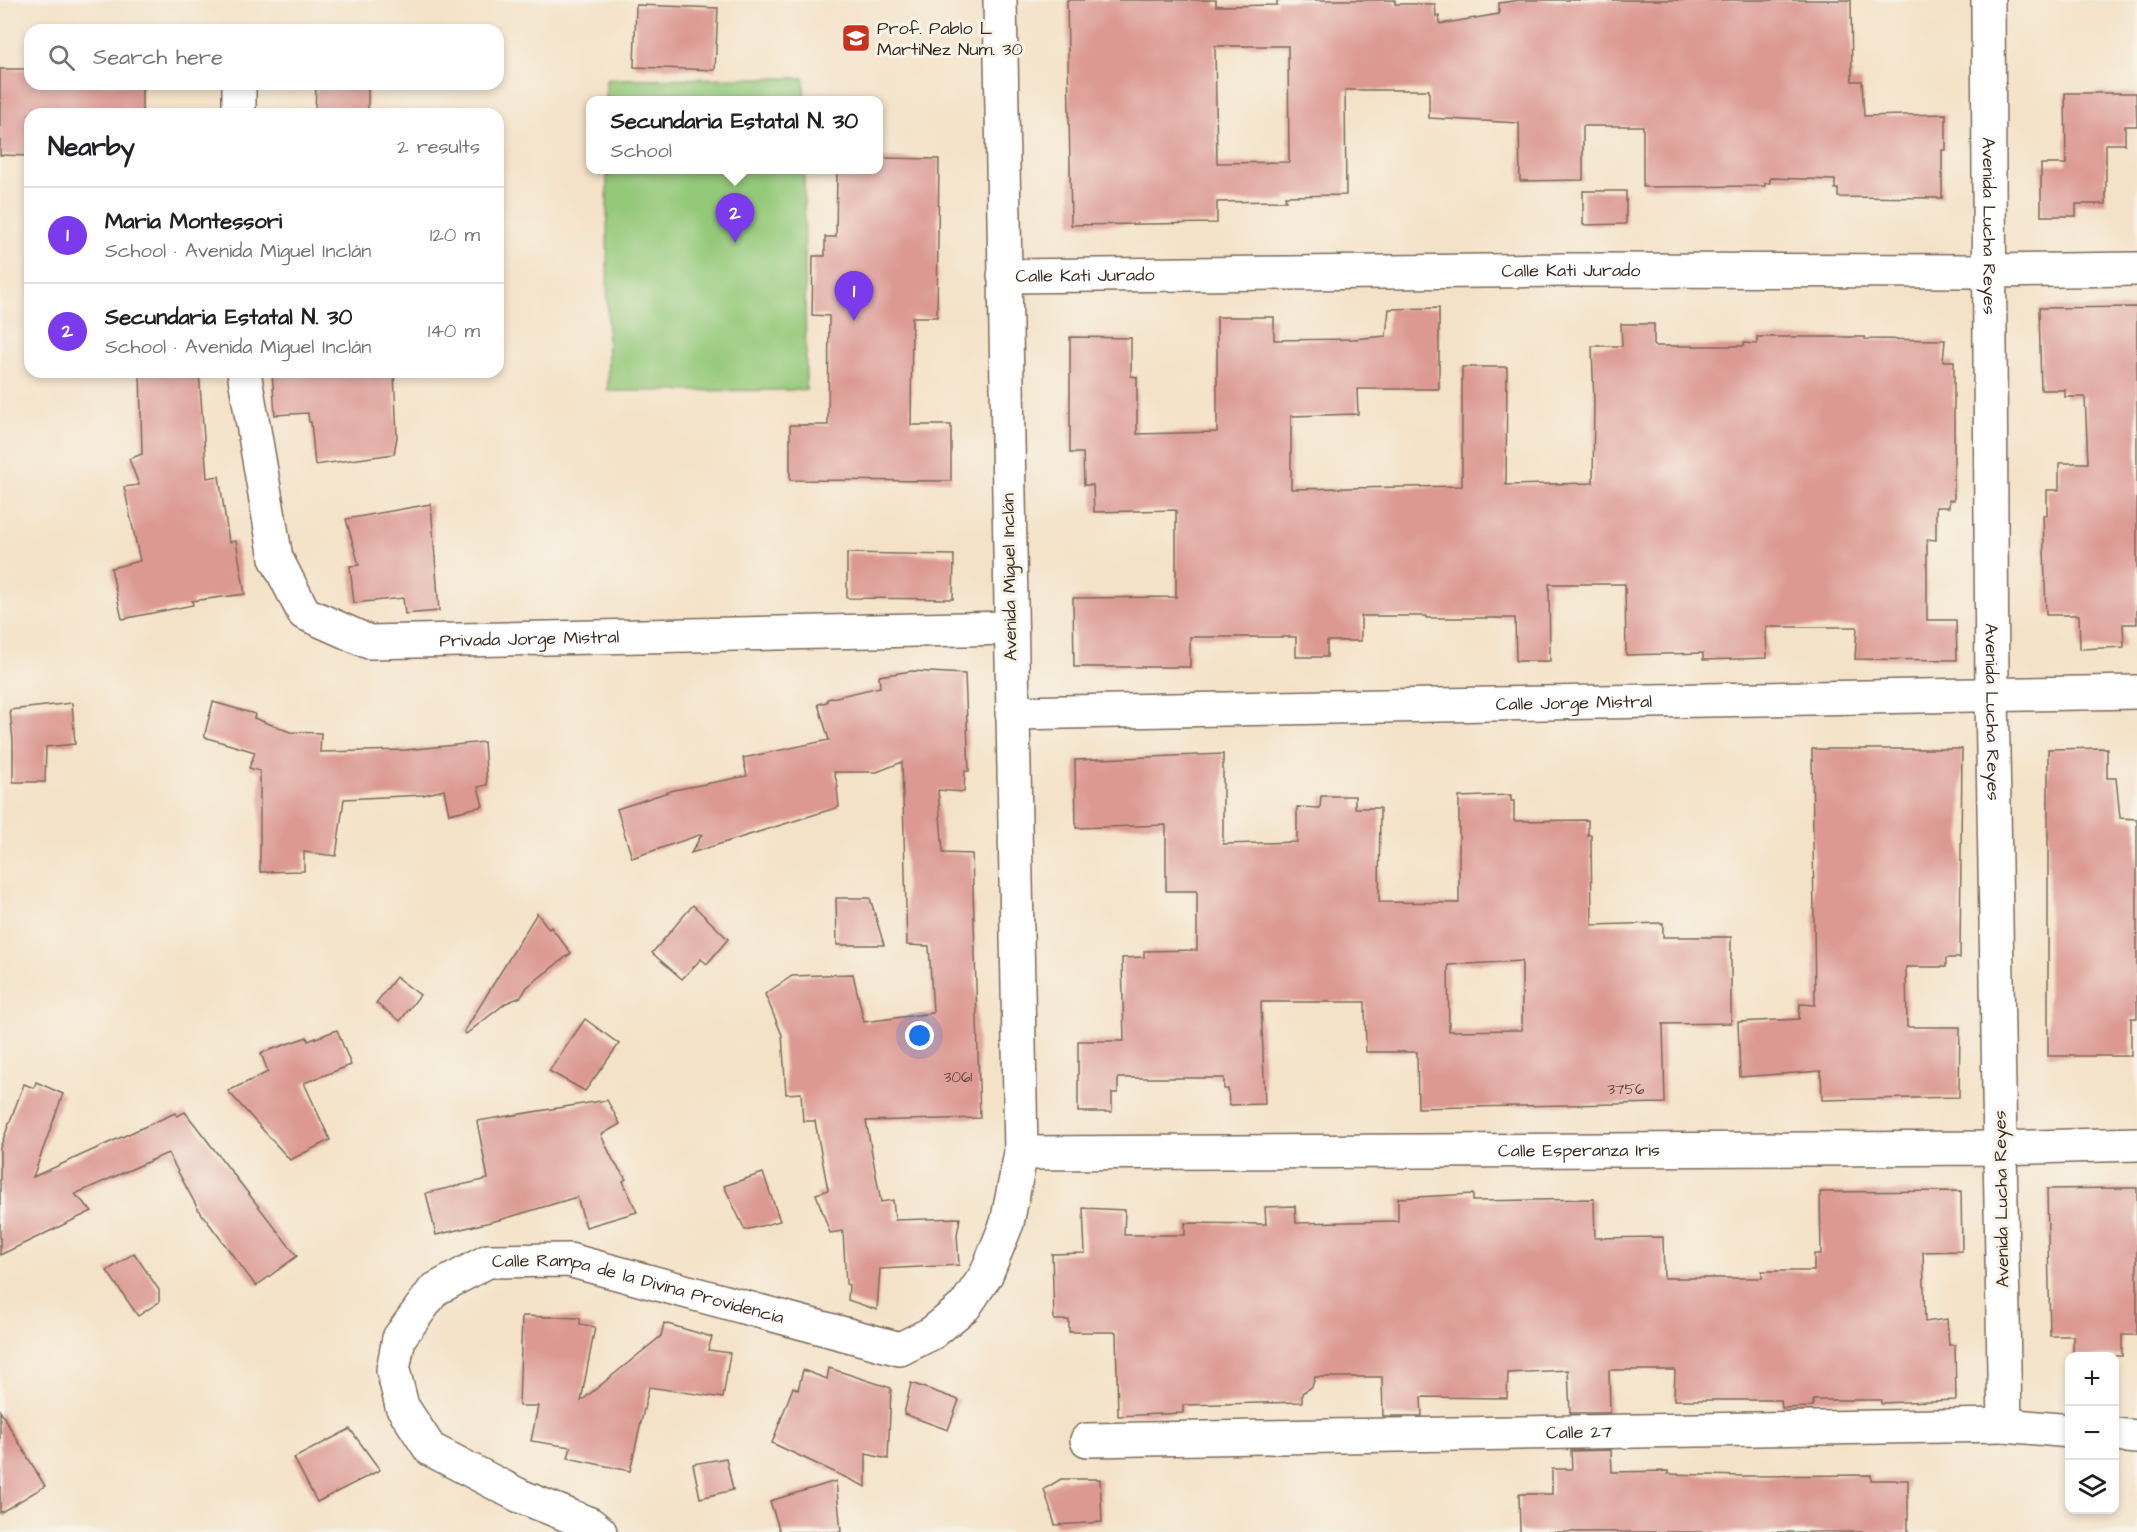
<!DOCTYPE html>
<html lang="en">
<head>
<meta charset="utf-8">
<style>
  body { margin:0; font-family:"Architects Daughter",sans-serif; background:#f6f6f6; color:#202124 }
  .controls { position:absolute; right:18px; bottom:18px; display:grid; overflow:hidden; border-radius:12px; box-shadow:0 3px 9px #0003 }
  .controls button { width:54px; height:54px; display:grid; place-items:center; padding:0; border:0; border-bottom:2px solid #e0e0e0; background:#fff; color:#202124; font:30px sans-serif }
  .you { position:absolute; left:920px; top:1036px; width:21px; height:21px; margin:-15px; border:4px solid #fff; border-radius:50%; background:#1a73e8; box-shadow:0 0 0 9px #1a73e833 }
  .badge { display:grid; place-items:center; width:39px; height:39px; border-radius:50%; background:#7c3aed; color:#fff; font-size:20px; font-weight:700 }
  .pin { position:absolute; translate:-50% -50px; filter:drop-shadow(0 2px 3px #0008) }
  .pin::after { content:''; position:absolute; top:32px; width:21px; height:18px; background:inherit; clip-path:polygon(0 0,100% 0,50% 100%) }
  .popup { position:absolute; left:586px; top:96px; width:297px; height:78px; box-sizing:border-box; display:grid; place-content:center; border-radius:12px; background:#fff; filter:drop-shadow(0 2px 4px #0005); font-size:20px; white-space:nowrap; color:#757577 }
  .popup b { font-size:22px; color:#202124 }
  .popup::after { content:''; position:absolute; left:50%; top:100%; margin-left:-12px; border:12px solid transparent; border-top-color:#fff }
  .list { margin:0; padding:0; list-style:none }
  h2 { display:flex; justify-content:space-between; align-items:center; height:78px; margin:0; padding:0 24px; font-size:26px }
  h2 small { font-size:20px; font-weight:400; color:#757577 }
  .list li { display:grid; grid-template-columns:39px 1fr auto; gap:18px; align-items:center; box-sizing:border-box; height:96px; padding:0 24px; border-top:2px solid #e0e0e0 }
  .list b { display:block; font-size:22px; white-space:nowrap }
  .list p { margin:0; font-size:20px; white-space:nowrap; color:#757577 }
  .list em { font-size:20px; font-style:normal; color:#757577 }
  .icon { flex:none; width:33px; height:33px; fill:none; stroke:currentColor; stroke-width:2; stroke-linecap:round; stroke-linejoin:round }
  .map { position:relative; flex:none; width:2137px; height:1532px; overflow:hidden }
  .search { position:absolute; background:#fff; box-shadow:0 3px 9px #0003; left:24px; top:24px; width:480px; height:66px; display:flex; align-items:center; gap:15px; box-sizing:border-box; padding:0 21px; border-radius:18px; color:#757577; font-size:22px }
  .panel { position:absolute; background:#fff; box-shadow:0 3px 9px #0003; left:24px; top:108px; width:480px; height:270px; border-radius:18px }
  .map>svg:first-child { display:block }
  .green { fill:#95c97a; stroke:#687a4c; stroke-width:1.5 }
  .building { fill:#dc9993; fill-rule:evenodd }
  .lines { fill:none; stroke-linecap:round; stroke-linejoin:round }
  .street-casing { stroke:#7c6a5a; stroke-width:36 }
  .secondary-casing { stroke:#7c6a5a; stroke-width:36 }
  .street { stroke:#fff; stroke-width:33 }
  .secondary { stroke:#fff; stroke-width:33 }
  .labels { text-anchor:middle; stroke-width:6; stroke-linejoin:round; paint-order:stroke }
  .number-label { font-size:15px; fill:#63463b }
  .poi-label { font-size:18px; fill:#3b2a1e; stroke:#f7f3e8; text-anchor:start }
  .street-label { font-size:18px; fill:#3b2a1e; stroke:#f7f3e8 }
</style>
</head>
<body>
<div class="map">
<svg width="2137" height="1532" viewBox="0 0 2137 1532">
  <rect width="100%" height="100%" fill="#f7f3e8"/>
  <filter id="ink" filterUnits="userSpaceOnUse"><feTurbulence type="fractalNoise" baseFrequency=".0167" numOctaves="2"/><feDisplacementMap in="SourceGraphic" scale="12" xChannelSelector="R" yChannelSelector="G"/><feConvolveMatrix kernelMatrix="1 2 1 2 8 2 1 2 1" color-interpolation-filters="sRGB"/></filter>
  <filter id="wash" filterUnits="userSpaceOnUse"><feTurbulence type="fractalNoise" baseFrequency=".008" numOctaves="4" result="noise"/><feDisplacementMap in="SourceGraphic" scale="24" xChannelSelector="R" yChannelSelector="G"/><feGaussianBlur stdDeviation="1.35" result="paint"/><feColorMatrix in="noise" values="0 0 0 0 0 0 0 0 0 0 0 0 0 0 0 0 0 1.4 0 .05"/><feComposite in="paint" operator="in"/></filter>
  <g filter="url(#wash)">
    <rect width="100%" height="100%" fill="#f4e2c8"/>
    <g class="green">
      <polygon points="804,78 804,100 606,100 606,79"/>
      <polygon points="607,170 804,170 806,390 608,391"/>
    </g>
    <g id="blocks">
      <g class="building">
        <path d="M1067,0H1216V6L1277,5V0H1395V4H1435L1436,16H1439L1440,24L1499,14V3L1520,0H1851L1852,81H1862L1864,116L1946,114V150H1942V198L1838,197V189H1835V180L1770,178V183H1765V186L1643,187V126H1583V180L1520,181L1519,123L1429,118V90H1345L1346,195L1285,196L1286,201L1217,202V223L1071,225ZM1215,46H1288L1289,162L1217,163Z"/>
        <polygon points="636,5 718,8 715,70 634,67"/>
        <polygon points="0,69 30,69 30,84 142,84 142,114 30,114 30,156 0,155"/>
        <polygon points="316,84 368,84 368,114 315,114"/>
        <polygon points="2065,93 2136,93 2137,126 2125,126 2125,144 2106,144 2106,204 2076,204 2076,216 2041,216 2041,164 2066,164"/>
        <polygon points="879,158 939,159 937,317 912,317 911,425 951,425 951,481 790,480 790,425 828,425 829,316 812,315 813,256 825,256 825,237 836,237 837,170 879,170"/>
        <polygon points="1583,191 1626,191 1626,224 1583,225"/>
        <polygon points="2137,307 2137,624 2123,624 2124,647 2080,649 2079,615 2046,615 2043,515 2047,515 2047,490 2059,490 2059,463 2088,463 2085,397 2065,397 2065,390 2041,390 2039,308"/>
        <polygon points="1439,308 1439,389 1357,389 1358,414 1291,416 1291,489 1462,486 1462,367 1507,367 1506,485 1593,483 1594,405 1592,346 1622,346 1621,324 1654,324 1654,346 1744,346 1744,343 1757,344 1757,337 1865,337 1865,339 1945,340 1943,361 1954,361 1954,500 1949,500 1949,507 1936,507 1936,540 1927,539 1927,620 1956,620 1957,660 1855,659 1857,627 1766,627 1767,658 1703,660 1703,653 1626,655 1625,584 1549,584 1550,661 1516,661 1515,618 1426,618 1426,616 1361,616 1361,641 1327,641 1327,657 1296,657 1296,637 1190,637 1190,667 1074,667 1073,598 1176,597 1176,510 1094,512 1093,485 1084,485 1083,453 1070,453 1070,337 1131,338 1131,376 1137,377 1137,434 1217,432 1217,317 1274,317 1274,340 1354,339 1386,336 1389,309"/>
        <polygon points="140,372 199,372 207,478 219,476 229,542 236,541 245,594 192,601 193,605 122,619 111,568 140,561 124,487 139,485 129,459 142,454"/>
        <polygon points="272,372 394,372 397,437 394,454 315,465 311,422 309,422 308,413 275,415"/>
        <polygon points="431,504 439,611 405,614 403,598 354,603 350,566 359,565 346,519"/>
        <polygon points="847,553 954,555 953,599 847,598"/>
        <polygon points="912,671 965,674 969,771 965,771 964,792 938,790 943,853 972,854 980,1118 866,1121 881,1202 893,1200 895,1220 960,1218 957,1235 959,1265 880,1269 877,1310 848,1300 849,1285 846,1284 843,1231 830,1233 816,1194 828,1190 815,1121 803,1121 801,1093 786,1094 782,1035 765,994 792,976 853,974 864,1022 933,1013 929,946 907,945 902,762 877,772 834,772 838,787 837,788 839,807 691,853 702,834 632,858 617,809 674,790 747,776 743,758 829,740 818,704 827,702 827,699 880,687 879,676"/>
        <polygon points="213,702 255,714 254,718 290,732 321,733 320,752 406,750 484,742 487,785 478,787 483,806 449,814 444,790 423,795 344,799 336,856 304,852 304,871 260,872 260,771 249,768 255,752 204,737"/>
        <polygon points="72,703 75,744 46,747 45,782 13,782 13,741 10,710"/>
        <polygon points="2107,748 2107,778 2116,778 2120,818 2137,819 2137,1018 2131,1018 2131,1056 2048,1056 2048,749"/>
        <polygon points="1812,749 1962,749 1960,958 1946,958 1946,967 1906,967 1907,1027 1960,1027 1959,1097 1822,1100 1821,1071 1740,1077 1738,1022 1799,1019 1800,1004 1815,1005"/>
        <path d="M1223,754V844L1297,842V807L1320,808L1321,796H1355V808H1380L1379,902L1459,903V797L1511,795V801H1514V821L1588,820V835H1591L1592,925L1663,923V937H1731V1023L1663,1024L1665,1103L1418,1108L1417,1052H1366L1365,1002H1261L1265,1104L1229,1105L1228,1089H1224V1078H1118V1093H1112V1112H1078V1041H1124L1122,958L1144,957V951L1197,950V891H1166V825L1076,828L1075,760ZM1522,961V1030L1449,1031L1448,965Z"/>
        <polygon points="836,898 870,898 884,945 837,945"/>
        <polygon points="693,905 728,939 707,964 701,959 682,979 652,953"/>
        <polygon points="537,913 549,929 551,927 571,953 527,987 521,997 506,1003 466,1034 464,1032"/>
        <polygon points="396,977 420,995 400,1021 376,1003"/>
        <polygon points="585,1019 619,1044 585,1091 549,1071"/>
        <polygon points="337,1030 351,1065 304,1083 330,1140 290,1160 228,1091 268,1072 261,1053 307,1037 308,1041"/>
        <polygon points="36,1082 63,1094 33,1177 175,1113 177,1116 185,1112 297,1256 256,1286 198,1209 168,1153 75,1194 92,1211 0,1255 0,1148 24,1084 34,1088"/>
        <polygon points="607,1100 620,1124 601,1135 614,1162 626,1179 623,1181 637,1212 586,1227 577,1197 503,1219 436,1235 426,1193 488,1179 477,1121"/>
        <polygon points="763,1173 780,1221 745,1230 724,1186"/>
        <polygon points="2120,1188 2137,1188 2137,1335 2122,1335 2122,1356 2073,1356 2073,1336 2050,1336 2047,1189"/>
        <polygon points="1961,1191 1962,1251 1923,1252 1925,1322 1947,1319 1949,1345 1955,1345 1956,1400 1881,1403 1881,1400 1813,1400 1813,1407 1782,1408 1781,1400 1674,1400 1675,1370 1609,1370 1610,1413 1570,1413 1568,1370 1508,1373 1507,1398 1421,1397 1422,1416 1383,1416 1382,1377 1315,1377 1312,1387 1302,1393 1302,1402 1183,1405 1183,1413 1118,1416 1116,1332 1069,1332 1069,1320 1054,1320 1052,1254 1085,1253 1083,1208 1125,1210 1124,1235 1185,1235 1185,1223 1266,1224 1265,1207 1295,1206 1296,1223 1398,1221 1398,1198 1473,1194 1473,1201 1594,1199 1595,1238 1663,1237 1664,1278 1762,1278 1762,1271 1814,1271 1814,1254 1821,1254 1820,1192"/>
        <polygon points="134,1253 159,1290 159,1302 138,1316 107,1271"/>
        <polygon points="522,1316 580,1318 580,1324 595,1327 581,1401 661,1336 664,1323 712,1337 708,1350 730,1353 723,1398 649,1387 630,1471 568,1458 571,1447 531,1441 538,1406 519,1406"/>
        <polygon points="829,1368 891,1388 888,1459 866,1454 866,1487 772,1443 793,1387 798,1390 803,1370 827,1379"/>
        <polygon points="911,1383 959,1400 948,1430 904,1414"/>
        <polygon points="0,1411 45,1486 0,1513"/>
        <polygon points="350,1429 380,1470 317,1502 294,1458"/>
        <polygon points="1611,1450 1612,1472 1668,1471 1668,1474 1743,1476 1871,1475 1871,1480 1908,1480 1908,1532 1520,1532 1519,1494 1552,1494 1552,1469 1572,1469 1571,1451"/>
        <polygon points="726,1458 733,1490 700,1498 693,1464"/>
        <polygon points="1061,1479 1100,1479 1102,1522 1055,1525 1044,1489"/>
        <polygon points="836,1481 841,1532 780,1532 770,1501"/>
      </g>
    </g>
  </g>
  <g filter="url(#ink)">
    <use href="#blocks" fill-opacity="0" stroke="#7c6a5a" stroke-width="1.5"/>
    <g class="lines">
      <g class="street-casing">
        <g id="street">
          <path id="s1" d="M1988,0L1992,695L2000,1148L2137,1144"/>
          <polyline points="239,84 239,114"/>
          <path id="s2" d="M1004,276L1574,270L1990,271L2137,269"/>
          <path id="s3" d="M244,372L276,558L304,613L369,642L1010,628"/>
          <path id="s4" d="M1012,713L2137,692"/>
          <path id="s5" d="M1087,1440L2005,1425"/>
        </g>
      </g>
      <g class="secondary-casing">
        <g id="secondary">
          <path id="s6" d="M1021,1153L2000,1148L2005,1425L2070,1431"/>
          <polyline points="2114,1435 2137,1437"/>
          <path id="s7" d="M600,1532L590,1524L520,1496L430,1449L402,1406L393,1370L399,1338L434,1290L488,1261L569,1260L900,1349L932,1333L965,1306L986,1275L1007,1223L1021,1153L1000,0"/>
        </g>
      </g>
      <use href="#street" class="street"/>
      <use href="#secondary" class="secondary"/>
    </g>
  </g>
  <defs>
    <g id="school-square" transform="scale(1.5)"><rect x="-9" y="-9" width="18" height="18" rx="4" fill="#c8321e" stroke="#f7f3e8"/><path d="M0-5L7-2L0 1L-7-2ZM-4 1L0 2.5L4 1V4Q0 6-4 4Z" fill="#fff"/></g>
  </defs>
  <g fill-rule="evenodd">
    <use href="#school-square" x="856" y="38"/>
  </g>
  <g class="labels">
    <g class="number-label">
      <text x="958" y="1082">3061</text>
      <text x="1626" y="1094">3756</text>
    </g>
    <g class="poi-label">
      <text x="877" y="34">Prof. Pablo L<tspan x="877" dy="21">MartiNez Num. 30</tspan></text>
    </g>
    <g class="street-label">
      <text dy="6" stroke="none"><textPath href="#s1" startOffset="226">Avenida Lucha Reyes</textPath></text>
      <text dy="6" stroke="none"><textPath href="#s2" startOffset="567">Calle Kati Jurado</textPath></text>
      <text dy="6" stroke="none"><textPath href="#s2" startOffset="81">Calle Kati Jurado</textPath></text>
      <text transform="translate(1009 577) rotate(-91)" y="6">Avenida Miguel Inclán</text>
      <text dy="6" stroke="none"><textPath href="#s3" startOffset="482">Privada Jorge Mistral</textPath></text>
      <text dy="6" stroke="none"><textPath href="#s4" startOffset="562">Calle Jorge Mistral</textPath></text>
      <text dy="6" stroke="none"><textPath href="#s1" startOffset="712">Avenida Lucha Reyes</textPath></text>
      <text dy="6" stroke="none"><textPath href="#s6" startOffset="558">Calle Esperanza Iris</textPath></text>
      <text transform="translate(2001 1199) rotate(-91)" y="6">Avenida Lucha Reyes</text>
      <text dy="6" stroke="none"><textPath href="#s7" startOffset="585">Calle Rampa de la Divina Providencia</textPath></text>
      <text dy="6" stroke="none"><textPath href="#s5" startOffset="492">Calle 27</textPath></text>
    </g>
  </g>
</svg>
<div class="controls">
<button>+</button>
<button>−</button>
<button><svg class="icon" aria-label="layers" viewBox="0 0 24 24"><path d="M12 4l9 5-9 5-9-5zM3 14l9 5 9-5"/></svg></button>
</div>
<div class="you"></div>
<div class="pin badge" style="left:854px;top:321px">1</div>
<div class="pin badge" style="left:735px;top:243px">2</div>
<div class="popup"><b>Secundaria Estatal N. 30</b>School</div>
<div class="search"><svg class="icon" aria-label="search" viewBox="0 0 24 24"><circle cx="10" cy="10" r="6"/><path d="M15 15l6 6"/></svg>Search here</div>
<section class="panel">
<h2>Nearby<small>2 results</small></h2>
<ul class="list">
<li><span class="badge">1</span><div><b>Maria Montessori</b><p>School · Avenida Miguel Inclán</p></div><em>120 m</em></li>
<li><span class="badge">2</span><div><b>Secundaria Estatal N. 30</b><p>School · Avenida Miguel Inclán</p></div><em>140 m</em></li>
</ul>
</section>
</div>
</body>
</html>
